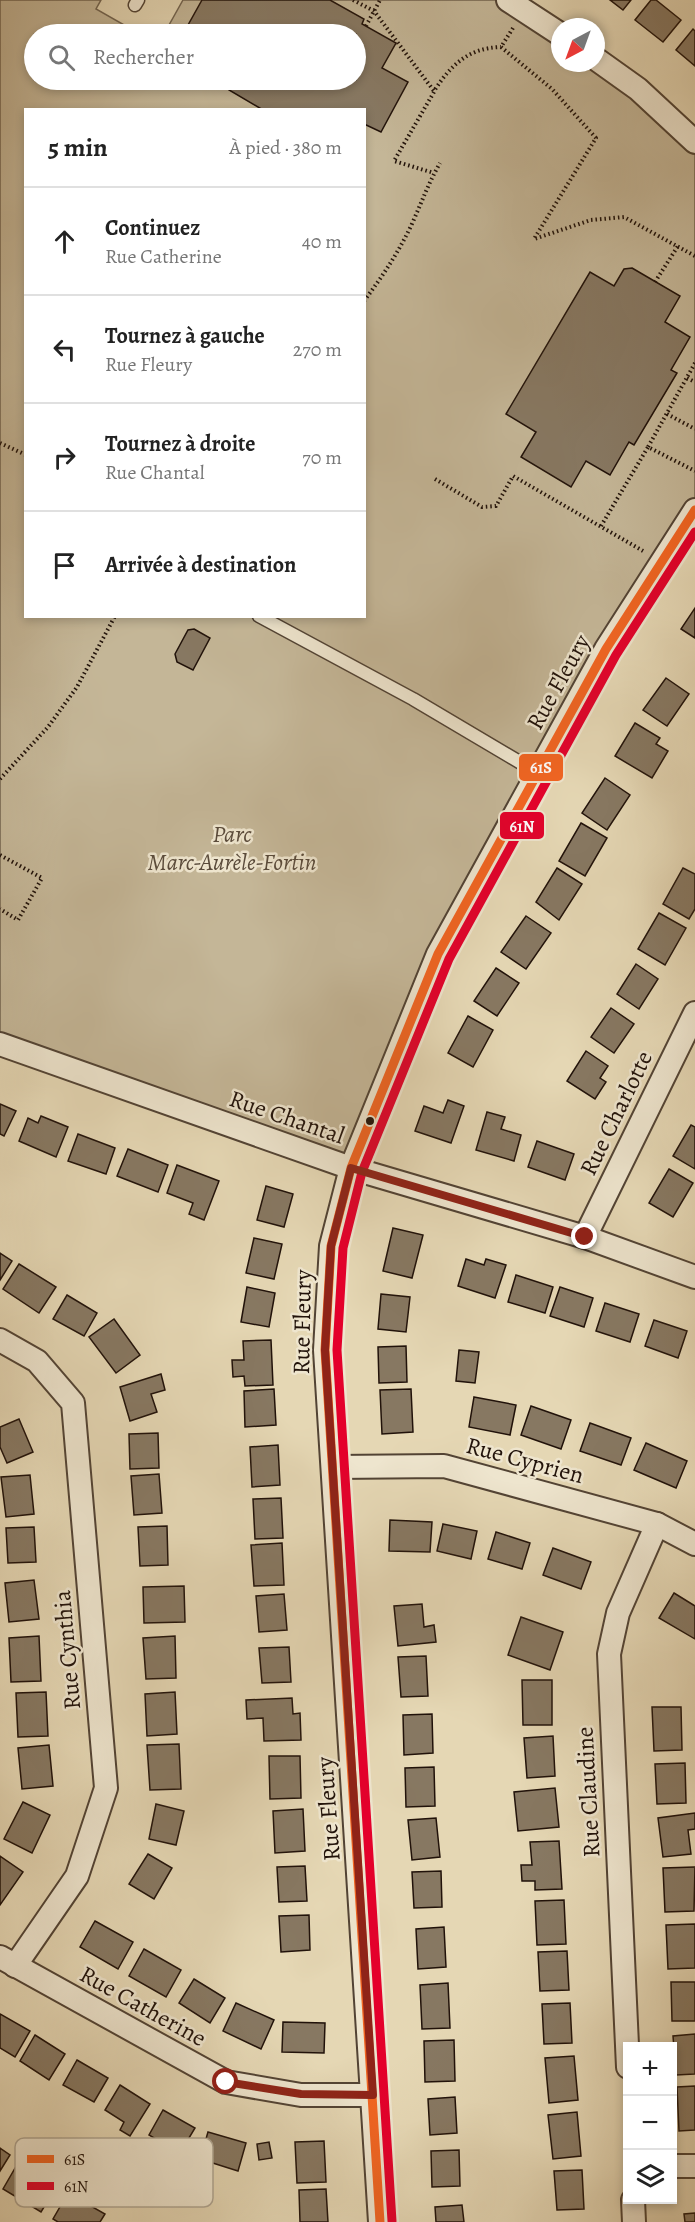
<!DOCTYPE html>
<html lang="fr">
<head>
<meta charset="utf-8">
<style>
  body { margin:0; font-family:Alegreya,serif; background:#f6f6f6; color:#222 }
  .controls { position:absolute; right:18px; bottom:18px; display:grid; overflow:hidden; border-radius:0px; box-shadow:0 3px 9px #0003 }
  .controls button { width:54px; height:54px; display:grid; place-items:center; padding:0; border:0; border-bottom:2px solid #e0e0e0; background:#fff; color:#222; font:30px sans-serif }
  .compass { position:absolute; left:551px; top:18px; width:54px; height:54px; border-radius:50%; background:#fff; box-shadow:0 3px 9px #0003; rotate:221deg }
  .stop { position:absolute; width:18px; height:18px; margin:-14px; border:4px solid #8f2418; border-radius:50%; background:#fff }
  .stop.end { background:#8f2418; border-color:#fff; box-shadow:0 2px 6px #0008 }
  .list { margin:0; padding:0; list-style:none }
  h2 { display:flex; justify-content:space-between; align-items:center; height:78px; margin:0; padding:0 24px; font-size:26px }
  h2 small { font-size:20px; font-weight:400; color:#767676 }
  .list li { display:grid; grid-template-columns:39px 1fr auto; gap:18px; align-items:center; box-sizing:border-box; height:108px; padding:0 24px; border-top:2px solid #e0e0e0 }
  .list b { display:block; font-size:22px; white-space:nowrap }
  .list p { margin:0; font-size:20px; white-space:nowrap; color:#767676 }
  .list em { font-size:20px; font-style:normal; color:#767676 }
  .icon { flex:none; width:33px; height:33px; fill:none; stroke:currentColor; stroke-width:2; stroke-linecap:round; stroke-linejoin:round }
  .map { position:relative; flex:none; width:695px; height:2222px; overflow:hidden }
  .search { position:absolute; background:#fff; box-shadow:0 3px 9px #0003; left:24px; top:24px; width:342px; height:66px; display:flex; align-items:center; gap:15px; box-sizing:border-box; padding:0 21px; border-radius:33px; color:#767676; font-size:22px }
  .panel { position:absolute; background:#fff; box-shadow:0 3px 9px #0003; left:24px; top:108px; width:342px; height:510px; border-radius:0px }
  .map>svg:first-child { display:block }
  .green { fill:#c4b697; stroke:#726450; stroke-width:1.5; fill-rule:evenodd }
  .building { fill:#877862; stroke:#21120a; stroke-width:1.5 }
  .lines { fill:none; stroke-linecap:round; stroke-linejoin:round }
  .lane-casing { stroke:#524334; stroke-width:15 }
  .street-casing { stroke:#524334; stroke-width:26 }
  .path { stroke:#21120a; stroke-width:4; stroke-dasharray:1.5 3; stroke-linecap:butt }
  .lane { stroke:#eee5ce; stroke-width:12 }
  .street { stroke:#eee5ce; stroke-width:22 }
  .bus-1-casing { stroke:#eee5ce; stroke-width:14 }
  .bus-2-casing { stroke:#eee5ce; stroke-width:14 }
  .bus-1 { stroke:#f26522; stroke-width:9 }
  .bus-2 { stroke:#e4002b; stroke-width:9 }
  .route { stroke:#8f2418; stroke-width:8 }
  .bus-dot { fill:#21120a; stroke:#eee5ce; stroke-width:2 }
  .labels { text-anchor:middle; stroke-width:5; stroke-linejoin:round; paint-order:stroke }
  .street-label { font-size:24px; fill:#21120a; stroke:#eee5ce }
  .park-label { font-size:24px; font-style:italic; fill:#5a4b3b; stroke:#eee5ce }
  .key { fill:#eee5ce; stroke:#b0a693; stroke-width:1.5 }
  .key-label { font-size:16px; fill:#21120a }
  .line-badge { stroke:#eee5ce; stroke-width:2 }
  .badge-label { font-size:16px; text-anchor:middle; font-weight:bold; fill:#fff }
</style>
</head>
<body>
<div class="map">
<svg width="695" height="2222" viewBox="0 0 695 2222">
  <rect width="100%" height="100%" fill="#e5d7b4"/>
  <filter id="stains"><feTurbulence type="fractalNoise" baseFrequency=".00333" numOctaves="4"/><feColorMatrix values="0 0 0 0 .2 0 0 0 0 .09 0 0 0 0 .02 0 0 0 .5 -.17"/></filter>
  <radialGradient id="worn" r=".72"><stop offset=".6" stop-color="#630" stop-opacity="0"/><stop offset="1" stop-color="#630" stop-opacity=".3"/></radialGradient>
  <path class="green" d="M0,0H101L96,9L140,34H34V80H356V34H164L183,0H508L560,34V63H596L695,142V510L438,954L351,1168L0,1044ZM26,110H364V616H26Z"/>
  <g class="building">
    <polygon points="202,0 330,0 364,19 362,24 396,43 382,68 408,82 381,132 364,124 364,110 263,110 229,90 232,84 225,80 356,80 356,34 183,34"/>
    <polygon points="610,0 631,0 623,10"/>
    <polygon points="651,0 656,0 681,20 663,42 635,20"/>
    <polygon points="693,29 695,31 695,66 676,50"/>
    <polygon points="632,268 680,296 665,322 690,337 671,370 677,373 634,445 629,442 610,475 586,461 571,487 521,457 536,432 506,414 590,272 614,286 624,269"/>
    <polygon points="695,608 695,638 681,629"/>
    <polygon points="194,629 210,638 193,670 177,662 175,654 188,630"/>
    <polygon points="666,678 689,694 667,726 643,710"/>
    <polygon points="635,723 660,738 656,744 668,751 652,778 615,756"/>
    <polygon points="605,778 630,795 607,830 582,813"/>
    <polygon points="581,823 607,838 585,876 559,861"/>
    <polygon points="557,868 582,884 559,920 536,902"/>
    <polygon points="683,868 695,874 695,909 689,919 663,904"/>
    <polygon points="659,913 686,928 665,965 638,949"/>
    <polygon points="526,916 551,933 526,969 501,952"/>
    <polygon points="636,964 658,979 639,1009 617,994"/>
    <polygon points="496,968 519,983 497,1016 474,1001"/>
    <polygon points="611,1008 634,1024 614,1053 591,1037"/>
    <polygon points="468,1016 493,1030 473,1067 448,1053"/>
    <polygon points="586,1051 608,1066 600,1078 606,1082 595,1099 567,1081"/>
    <polygon points="448,1100 464,1106 451,1143 415,1131 424,1106 443,1113"/>
    <polygon points="0,1104 16,1111 4,1136 0,1134"/>
    <polygon points="487,1112 505,1117 501,1129 521,1135 514,1161 476,1150"/>
    <polygon points="41,1116 68,1127 56,1157 19,1141 28,1118 38,1123"/>
    <polygon points="691,1125 695,1127 695,1169 673,1156"/>
    <polygon points="78,1134 115,1148 106,1174 68,1161"/>
    <polygon points="537,1141 574,1154 565,1180 528,1167"/>
    <polygon points="128,1149 168,1165 158,1192 117,1176"/>
    <polygon points="177,1165 219,1181 204,1220 189,1214 193,1203 167,1193"/>
    <polygon points="669,1169 693,1183 673,1217 649,1203"/>
    <polygon points="266,1186 293,1194 284,1227 257,1220"/>
    <polygon points="393,1228 423,1235 412,1278 383,1271"/>
    <polygon points="254,1238 282,1244 274,1279 246,1273"/>
    <polygon points="0,1253 12,1261 0,1280"/>
    <polygon points="466,1259 484,1265 486,1259 506,1265 495,1298 458,1286"/>
    <polygon points="19,1264 56,1287 39,1313 3,1289"/>
    <polygon points="516,1275 553,1287 545,1313 508,1302"/>
    <polygon points="247,1287 275,1293 269,1327 241,1322"/>
    <polygon points="560,1287 593,1298 584,1327 550,1316"/>
    <polygon points="381,1294 410,1297 406,1332 378,1329"/>
    <polygon points="67,1295 97,1313 84,1336 53,1319"/>
    <polygon points="605,1303 639,1314 630,1342 596,1331"/>
    <polygon points="114,1319 140,1355 116,1373 89,1337"/>
    <polygon points="654,1320 687,1331 678,1358 645,1346"/>
    <polygon points="271,1340 273,1385 245,1386 244,1376 233,1377 232,1360 244,1360 243,1341"/>
    <polygon points="406,1346 407,1382 379,1383 378,1347"/>
    <polygon points="459,1350 479,1352 475,1383 456,1381"/>
    <polygon points="161,1374 165,1390 151,1394 157,1412 130,1421 120,1387"/>
    <polygon points="274,1389 276,1425 245,1427 244,1391"/>
    <polygon points="411,1389 413,1432 382,1434 380,1390"/>
    <polygon points="474,1397 516,1405 510,1435 469,1427"/>
    <polygon points="531,1406 571,1420 561,1449 521,1435"/>
    <polygon points="19,1419 33,1452 7,1463 0,1447 0,1427"/>
    <polygon points="590,1423 631,1438 621,1465 580,1451"/>
    <polygon points="158,1433 159,1468 130,1469 129,1434"/>
    <polygon points="646,1443 687,1461 676,1488 634,1470"/>
    <polygon points="278,1445 280,1485 252,1487 250,1447"/>
    <polygon points="159,1474 162,1513 134,1515 131,1476"/>
    <polygon points="30,1475 34,1514 6,1517 1,1477"/>
    <polygon points="281,1498 283,1538 255,1539 253,1499"/>
    <polygon points="390,1520 432,1522 430,1552 389,1551"/>
    <polygon points="443,1524 477,1531 471,1559 437,1551"/>
    <polygon points="167,1526 168,1565 140,1566 138,1527"/>
    <polygon points="34,1527 36,1562 8,1563 6,1528"/>
    <polygon points="496,1532 530,1543 522,1569 488,1559"/>
    <polygon points="282,1543 284,1585 254,1586 251,1545"/>
    <polygon points="553,1548 591,1562 581,1589 543,1575"/>
    <polygon points="34,1580 39,1619 9,1622 5,1583"/>
    <polygon points="184,1586 185,1622 144,1623 143,1587"/>
    <polygon points="674,1593 695,1606 695,1639 659,1618"/>
    <polygon points="284,1594 287,1630 259,1632 256,1596"/>
    <polygon points="422,1604 424,1627 434,1625 436,1642 398,1646 394,1606"/>
    <polygon points="521,1617 563,1632 550,1670 508,1655"/>
    <polygon points="39,1636 41,1681 11,1682 9,1638"/>
    <polygon points="175,1636 176,1678 146,1679 143,1638"/>
    <polygon points="289,1647 291,1682 262,1683 259,1648"/>
    <polygon points="426,1656 428,1696 401,1697 398,1657"/>
    <polygon points="522,1680 552,1680 552,1725 523,1725"/>
    <polygon points="46,1692 48,1736 18,1737 16,1693"/>
    <polygon points="175,1692 177,1734 147,1736 145,1694"/>
    <polygon points="292,1698 293,1714 300,1713 301,1740 264,1741 263,1718 247,1719 246,1700"/>
    <polygon points="652,1707 681,1707 682,1750 654,1751"/>
    <polygon points="432,1714 433,1753 404,1755 403,1715"/>
    <polygon points="553,1736 555,1776 527,1778 524,1738"/>
    <polygon points="179,1744 181,1789 150,1790 147,1745"/>
    <polygon points="49,1745 53,1786 22,1789 18,1748"/>
    <polygon points="269,1756 300,1756 301,1798 270,1799"/>
    <polygon points="685,1763 686,1803 657,1804 655,1764"/>
    <polygon points="434,1767 435,1806 406,1807 405,1768"/>
    <polygon points="555,1788 559,1827 518,1831 514,1792"/>
    <polygon points="23,1802 50,1815 32,1853 4,1839"/>
    <polygon points="156,1804 184,1811 176,1845 149,1839"/>
    <polygon points="303,1809 305,1851 275,1853 273,1811"/>
    <polygon points="695,1813 695,1829 688,1830 691,1854 663,1857 658,1818"/>
    <polygon points="436,1818 440,1857 412,1860 408,1820"/>
    <polygon points="559,1841 562,1889 535,1890 535,1881 522,1881 521,1865 532,1865 530,1842"/>
    <polygon points="148,1854 172,1868 154,1899 129,1884"/>
    <polygon points="0,1856 23,1872 0,1905"/>
    <polygon points="305,1866 307,1901 279,1902 277,1867"/>
    <polygon points="695,1867 694,1911 665,1912 663,1868"/>
    <polygon points="441,1871 442,1907 414,1908 412,1872"/>
    <polygon points="564,1900 566,1944 537,1945 535,1901"/>
    <polygon points="309,1915 310,1950 281,1952 279,1916"/>
    <polygon points="95,1921 133,1942 118,1969 80,1947"/>
    <polygon points="695,1924 695,1968 668,1969 666,1925"/>
    <polygon points="444,1927 446,1967 418,1969 416,1929"/>
    <polygon points="144,1949 181,1970 166,1997 129,1976"/>
    <polygon points="567,1951 569,1990 540,1991 538,1952"/>
    <polygon points="194,1979 225,1998 210,2023 179,2003"/>
    <polygon points="671,1982 695,1982 695,2021 672,2021"/>
    <polygon points="448,1983 450,2028 422,2029 420,1985"/>
    <polygon points="236,2003 274,2020 261,2049 223,2031"/>
    <polygon points="570,2003 572,2043 544,2044 542,2004"/>
    <polygon points="0,2014 30,2031 15,2057 0,2048"/>
    <polygon points="283,2022 325,2023 324,2053 282,2052"/>
    <polygon points="695,2034 695,2074 676,2075 673,2036"/>
    <polygon points="35,2035 65,2054 49,2080 20,2061"/>
    <polygon points="454,2040 455,2081 425,2082 424,2041"/>
    <polygon points="574,2056 578,2100 549,2103 545,2058"/>
    <polygon points="77,2060 108,2078 94,2102 63,2085"/>
    <polygon points="120,2085 150,2104 130,2136 120,2130 124,2122 105,2110"/>
    <polygon points="695,2086 695,2130 679,2131 677,2087"/>
    <polygon points="455,2097 457,2133 430,2135 428,2099"/>
    <polygon points="163,2110 195,2128 174,2163 160,2155 166,2145 149,2135"/>
    <polygon points="577,2112 581,2156 553,2159 548,2115"/>
    <polygon points="208,2132 246,2143 238,2171 200,2159"/>
    <polygon points="324,2141 326,2182 297,2183 295,2142"/>
    <polygon points="269,2142 272,2158 259,2160 257,2144"/>
    <polygon points="0,2148 10,2155 0,2171"/>
    <polygon points="459,2150 460,2186 432,2187 431,2151"/>
    <polygon points="18,2163 57,2186 41,2212 3,2189"/>
    <polygon points="582,2170 584,2209 557,2210 554,2171"/>
    <polygon points="326,2189 328,2222 300,2222 299,2190"/>
    <polygon points="68,2193 105,2214 100,2222 58,2222 53,2219"/>
    <polygon points="462,2205 464,2222 436,2222 435,2207"/>
    <polygon points="695,2213 695,2222 685,2222 684,2214"/>
  </g>
  <g class="lines">
    <g class="lane-casing">
      <g id="lane">
        <polyline points="135,5 138,0"/>
        <polyline points="259,616 413,699 538,773"/>
      </g>
    </g>
    <g class="street-casing">
      <g id="street">
        <polyline points="508,0 560,34"/>
        <polyline points="596,59 638,89 695,142"/>
        <polyline points="0,1044 351,1168 585,1237 695,1277"/>
        <polyline points="585,1237 695,1013"/>
        <polyline points="0,1340 37,1361 73,1403 106,1788 77,1876 15,1966"/>
        <polyline points="334,1467 444,1466 657,1524 695,1544"/>
        <polyline points="0,1957 226,2082 301,2095 373,2095"/>
        <polyline points="628,2067 609,1654 618,1613 657,1524"/>
        <polyline points="672,2166 695,2166"/>
        <polyline points="633,2200 634,2222"/>
        <polyline points="380,2222 325,1350 331,1246 351,1168 438,954 606,649 695,510"/>
      </g>
    </g>
    <g class="path">
      <path d="M353,0L374,11L434,91C451,65 468,48 501,47"/>
      <polyline points="366,26 380,0"/>
      <polyline points="513,28 501,47 552,89 596,138 534,239 591,220 624,217 695,256"/>
      <polyline points="434,92 394,161 434,173"/>
      <polyline points="655,282 678,246"/>
      <path d="M364,301C382,277 398,253 411,226C421,204 428,184 440,163"/>
      <polyline points="695,363 648,447 695,471"/>
      <polyline points="687,378 695,382"/>
      <polyline points="667,414 695,429"/>
      <polyline points="0,443 26,455"/>
      <polyline points="435,479 482,507 496,506 513,476 643,551"/>
      <polyline points="601,526 648,447"/>
      <polyline points="0,779 48,727 77,687 115,616"/>
      <polyline points="0,855 42,878 18,920 0,909"/>
    </g>
    <use href="#lane" class="lane"/>
    <use href="#street" class="street"/>
    <g class="bus-1-casing">
      <polyline id="bus-1" points="380,2222 325,1350 331,1246 351,1168 438,954 606,649 695,510"/>
    </g>
    <g class="bus-2-casing">
      <polyline id="bus-2" points="392,2221 337,1350 343,1248 362,1172 449,959 616,655 695,532"/>
    </g>
    <use href="#bus-1" class="bus-1"/>
    <use href="#bus-2" class="bus-2"/>
  </g>
  <g class="lines">
    <polyline class="route" points="226,2082 301,2094 373,2095 325,1350 331,1246 351,1168 585,1237"/>
  </g>
  <circle class="bus-dot" cx="370" cy="1121" r="5"/>
  <g class="labels">
    <g class="street-label">
      <text transform="translate(558 682) rotate(-61)" y="8">Rue Fleury</text>
      <text transform="translate(616 1113) rotate(-64)" y="8">Rue Charlotte</text>
      <text transform="translate(287 1117) rotate(19)" y="8">Rue Chantal</text>
      <text transform="translate(302 1322) rotate(-89)" y="8">Rue Fleury</text>
      <text transform="translate(525 1460) rotate(15)" y="8">Rue Cyprien</text>
      <text transform="translate(67 1650) rotate(-95)" y="8">Rue Cynthia</text>
      <text transform="translate(588 1792) rotate(-93)" y="8">Rue Claudine</text>
      <text transform="translate(328 1809) rotate(-94)" y="8">Rue Fleury</text>
      <text transform="translate(143 2006) rotate(29)" y="8">Rue Catherine</text>
    </g>
    <g class="park-label">
      <text x="232" y="842">Parc<tspan x="232" dy="28">Marc-Aurèle-Fortin</tspan></text>
    </g>
  </g>
  <rect x="15" y="2138" width="198" height="69" rx="9" class="key"/>
  <rect x="27" y="2155" width="27" height="8" fill="#f26522"/>
  <rect x="27" y="2182" width="27" height="8" fill="#e4002b"/>
  <g class="key-label">
    <text x="64" y="2165">61S</text>
    <text x="64" y="2192">61N</text>
  </g>
  <g class="line-badge">
    <rect x="518" y="753" width="46" height="29" rx="6" fill="#f26522"/>
    <rect x="499" y="811" width="46" height="29" rx="6" fill="#e4002b"/>
  </g>
  <g class="badge-label">
    <text x="541" y="773">61S</text>
    <text x="522" y="832">61N</text>
  </g>
  <rect width="100%" height="100%" filter="url(#stains)"/>
  <rect width="100%" height="100%" fill="url(#worn)"/>
</svg>
<div class="controls">
<button>+</button>
<button>−</button>
<button><svg class="icon" aria-label="layers" viewBox="0 0 24 24"><path d="M12 4l9 5-9 5-9-5zM3 14l9 5 9-5"/></svg></button>
</div>
<svg class="compass" viewBox="-18 -18 36 36"><path d="M0-13l5 13h-10z" fill="#e53935"/><path d="M0 13l5-13h-10z" fill="#767676"/></svg>
<div class="stop" style="left:226px;top:2082px"></div>
<div class="stop end" style="left:585px;top:1237px"></div>
<div class="search"><svg class="icon" aria-label="search" viewBox="0 0 24 24"><circle cx="10" cy="10" r="6"/><path d="M15 15l6 6"/></svg>Rechercher</div>
<section class="panel">
<h2>5 min<small>À pied · 380 m</small></h2>
<ul class="list">
<li><svg class="icon" aria-label="ahead" viewBox="0 0 24 24"><path d="M12 20V5M6 11l6-6 6 6"/></svg><div><b>Continuez</b><p>Rue Catherine</p></div><em>40 m</em></li>
<li><svg class="icon" aria-label="left" viewBox="0 0 24 24"><path d="M17 20v-9H6M10 6l-5 5 5 5"/></svg><div><b>Tournez à gauche</b><p>Rue Fleury</p></div><em>270 m</em></li>
<li><svg class="icon" aria-label="right" viewBox="0 0 24 24"><path d="M7 20v-9h11M14 6l5 5-5 5"/></svg><div><b>Tournez à droite</b><p>Rue Chantal</p></div><em>70 m</em></li>
<li><svg class="icon" aria-label="arrive" viewBox="0 0 24 24"><path d="M6 21V4h12l-3 4 3 4H6"/></svg><div><b>Arrivée à destination</b></div></li>
</ul>
</section>
</div>
</body>
</html>
